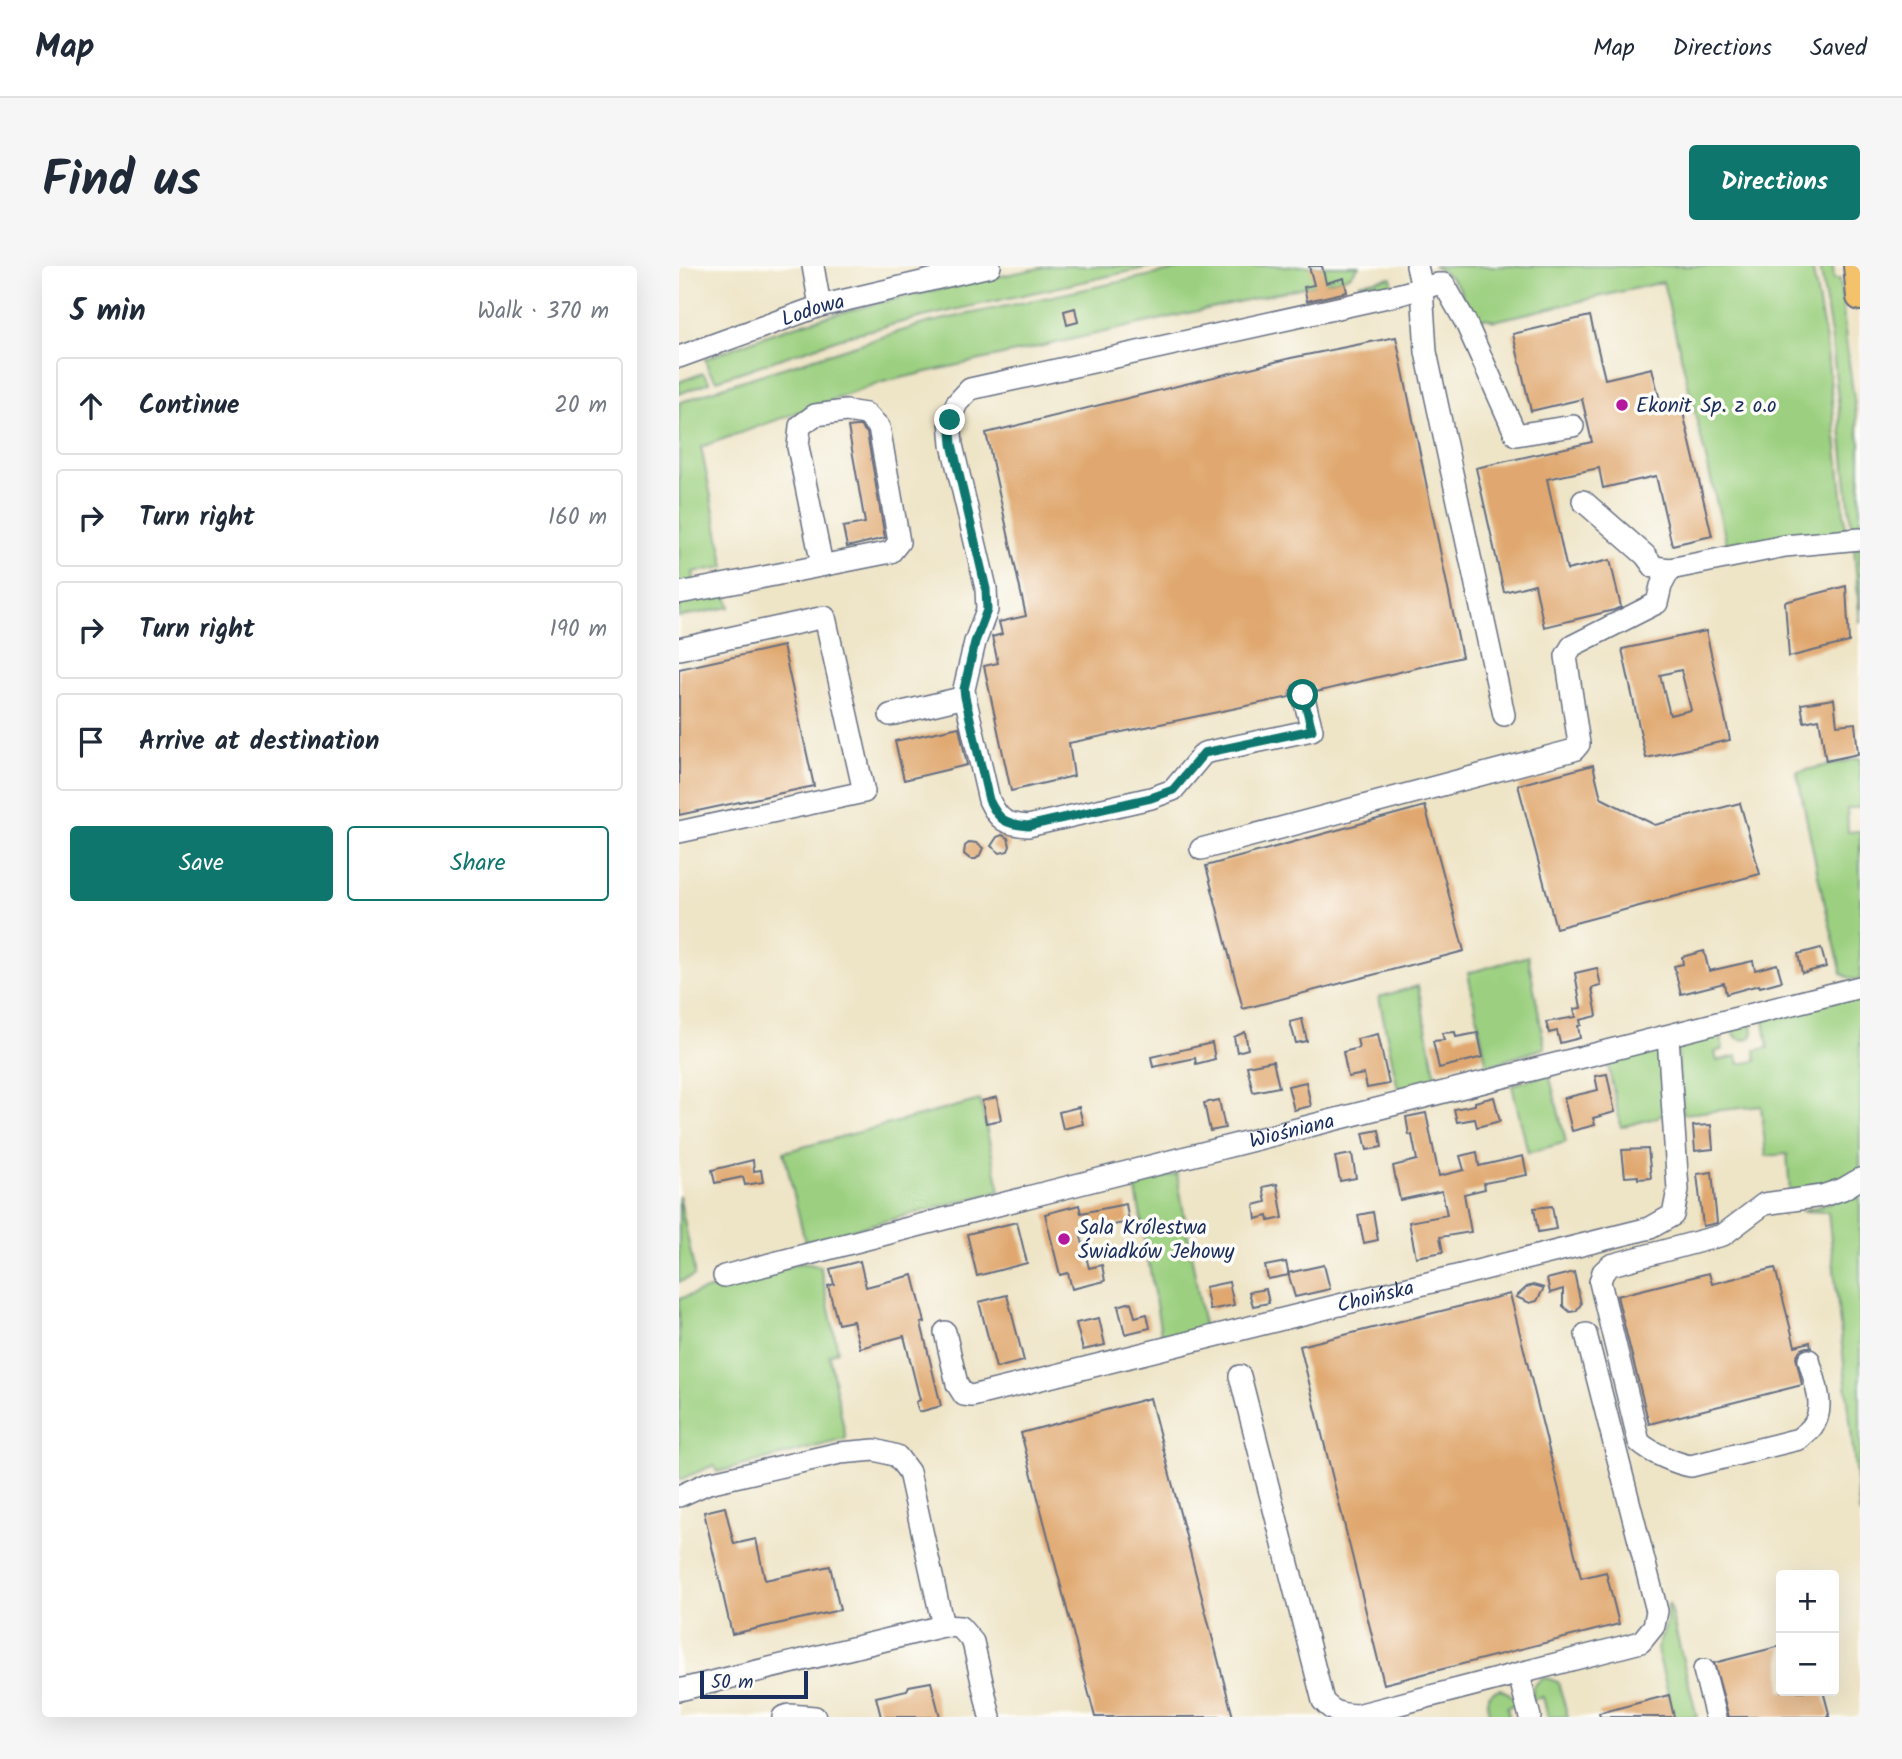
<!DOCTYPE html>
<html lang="en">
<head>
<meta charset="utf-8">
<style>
  body { margin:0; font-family:Kalam,sans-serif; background:#f6f6f7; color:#1f2937 }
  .controls { position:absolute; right:21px; bottom:21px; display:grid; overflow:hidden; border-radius:7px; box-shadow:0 7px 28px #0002 }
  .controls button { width:63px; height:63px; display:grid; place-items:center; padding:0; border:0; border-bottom:2px solid #e0e1e3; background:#fff; color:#1f2937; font:35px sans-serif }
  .scale { position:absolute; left:21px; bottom:18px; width:108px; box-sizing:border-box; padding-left:7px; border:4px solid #1b2f5e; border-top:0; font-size:19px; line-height:24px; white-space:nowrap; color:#1b2f5e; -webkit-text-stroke:5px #fdfcf7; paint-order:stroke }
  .stop { position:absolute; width:21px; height:21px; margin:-16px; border:5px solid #0f766e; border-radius:50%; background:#fff }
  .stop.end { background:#0f766e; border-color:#fff; box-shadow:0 2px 7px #0008 }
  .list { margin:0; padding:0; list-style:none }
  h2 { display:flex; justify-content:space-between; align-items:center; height:91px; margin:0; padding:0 28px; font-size:30px }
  h2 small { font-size:23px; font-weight:400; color:#747a83 }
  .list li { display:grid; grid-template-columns:46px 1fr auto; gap:21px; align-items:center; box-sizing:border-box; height:98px; margin:0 14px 14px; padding:0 14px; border:2px solid #e0e1e3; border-radius:7px }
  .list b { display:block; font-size:26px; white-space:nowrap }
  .list em { font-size:23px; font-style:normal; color:#747a83 }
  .actions { display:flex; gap:14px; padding:21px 28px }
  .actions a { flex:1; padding:16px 0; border:2px solid #0f766e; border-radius:7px; text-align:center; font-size:24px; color:#0f766e }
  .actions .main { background:#0f766e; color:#fff }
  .icon { flex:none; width:38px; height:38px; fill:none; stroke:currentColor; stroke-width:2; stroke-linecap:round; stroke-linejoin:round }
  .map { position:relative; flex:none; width:1181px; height:1451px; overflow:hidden; border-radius:7px }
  header { display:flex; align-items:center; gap:42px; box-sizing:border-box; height:98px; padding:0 35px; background:#fff; border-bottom:2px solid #e0e1e3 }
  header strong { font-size:33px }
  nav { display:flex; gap:38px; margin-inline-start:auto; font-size:24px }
  .intro { display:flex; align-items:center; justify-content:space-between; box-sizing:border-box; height:168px; padding:0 42px }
  h1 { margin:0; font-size:49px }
  .button { padding:18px 32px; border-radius:7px; background:#0f766e; color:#fff; font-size:24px; font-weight:700 }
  main { display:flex; gap:42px; padding:0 42px }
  aside { flex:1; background:#fff; border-radius:7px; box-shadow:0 7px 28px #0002 }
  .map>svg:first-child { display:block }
  .green { fill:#9cd080; stroke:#5c806f; stroke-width:2 }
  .building { fill:#e0a870; fill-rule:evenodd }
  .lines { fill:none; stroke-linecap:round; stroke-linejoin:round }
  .minor-casing { stroke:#656e82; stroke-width:24 }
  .major-casing { stroke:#656e82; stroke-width:30 }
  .minor { stroke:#fff; stroke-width:21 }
  .major { stroke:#f4c26a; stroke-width:26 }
  .route { stroke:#0f766e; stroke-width:9 }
  .poi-dot { fill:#b5179e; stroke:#fdfcf7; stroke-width:2.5 }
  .labels { text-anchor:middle; stroke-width:7; stroke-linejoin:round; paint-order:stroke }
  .street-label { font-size:21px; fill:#1b2f5e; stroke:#fdfcf7 }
  .poi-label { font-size:21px; fill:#1b2f5e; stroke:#fdfcf7; text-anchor:start }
</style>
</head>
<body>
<header>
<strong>Map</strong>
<nav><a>Map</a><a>Directions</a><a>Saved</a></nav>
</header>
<div class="intro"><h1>Find us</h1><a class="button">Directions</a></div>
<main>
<aside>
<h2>5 min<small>Walk · 370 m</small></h2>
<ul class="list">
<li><svg class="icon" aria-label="ahead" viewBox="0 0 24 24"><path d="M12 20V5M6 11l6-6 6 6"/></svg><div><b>Continue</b></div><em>20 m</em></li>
<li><svg class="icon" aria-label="right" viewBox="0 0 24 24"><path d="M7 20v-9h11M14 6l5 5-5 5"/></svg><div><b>Turn right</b></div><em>160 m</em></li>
<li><svg class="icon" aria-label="right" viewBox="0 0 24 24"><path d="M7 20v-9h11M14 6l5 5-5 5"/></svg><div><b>Turn right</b></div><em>190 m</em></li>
<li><svg class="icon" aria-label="arrive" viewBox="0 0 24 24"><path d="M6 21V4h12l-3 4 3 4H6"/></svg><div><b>Arrive at destination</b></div></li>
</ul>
<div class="actions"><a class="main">Save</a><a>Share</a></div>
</aside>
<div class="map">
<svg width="1181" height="1451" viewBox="0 0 1181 1451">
  <rect width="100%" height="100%" fill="#fdfcf7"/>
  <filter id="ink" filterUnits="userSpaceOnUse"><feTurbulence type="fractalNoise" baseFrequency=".0143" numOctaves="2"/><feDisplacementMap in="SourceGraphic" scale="14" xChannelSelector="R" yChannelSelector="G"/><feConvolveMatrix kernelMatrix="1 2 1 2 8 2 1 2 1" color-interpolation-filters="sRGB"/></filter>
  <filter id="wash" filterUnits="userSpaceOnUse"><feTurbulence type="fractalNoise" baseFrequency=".00686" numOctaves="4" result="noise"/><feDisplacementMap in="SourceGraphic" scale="28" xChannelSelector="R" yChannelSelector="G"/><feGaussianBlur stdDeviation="1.57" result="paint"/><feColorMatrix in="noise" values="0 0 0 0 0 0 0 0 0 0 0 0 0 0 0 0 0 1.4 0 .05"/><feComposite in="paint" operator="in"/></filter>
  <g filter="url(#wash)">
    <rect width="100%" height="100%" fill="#eee4c6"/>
    <g class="green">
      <path d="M370,0H475L244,51L171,69L38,114L30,105L26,93C50,84 75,73 100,65C188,36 280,19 370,0Z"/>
      <polygon points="515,0 680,0 672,9 665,12 204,116 22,181 46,301 14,306 16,317 0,320 0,137 46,120 248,57"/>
      <polygon points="755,0 1133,0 1147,76 1167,267 1049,283 984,16 815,55 807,52 795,55 780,21 771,11"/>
      <polygon points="1141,0 1154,0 1155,13 1161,13 1167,75 1181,177 1181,265 1173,267 1153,75"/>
      <polygon points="712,11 714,23 683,29 681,17"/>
      <polygon points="24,107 31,116 0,128 0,116"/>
      <polygon points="1175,281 1181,281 1181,357"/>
      <polygon points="47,325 51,341 0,351 0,333"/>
      <polygon points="1181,492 1181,541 1168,543 1169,566 1181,565 1181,713 1175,714 1163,708 1140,614 1118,506"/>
      <polygon points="849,690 866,782 808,800 789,707"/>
      <polygon points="739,720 757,812 719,823 700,731"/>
      <path d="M1181,728V904C1160,917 1135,922 1111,926L1108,888L1087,890L1082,840L1004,848L997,776L1041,766L1044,783L1036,786L1038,795L1058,790L1060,798L1077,795L1076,784L1089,782L1085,754Z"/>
      <path d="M1073,758L1074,767L1072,771C1064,776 1054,773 1054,762Z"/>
      <polygon points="979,780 988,845 976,852 942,861 928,794"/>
      <polygon points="870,808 887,876 849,887 833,819"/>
      <polygon points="301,834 321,925 126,976 105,886"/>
      <polygon points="498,908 525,1061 483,1073 456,918"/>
      <polygon points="1181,924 1181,1249 1149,946 1122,945 1145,939"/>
      <polygon points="0,929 15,1003 15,1010 0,1016"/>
      <polygon points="122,997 141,1000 159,1085 150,1089 167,1173 38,1206 35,1199 0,1214 0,1033 42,1019"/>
      <polygon points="990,1338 1018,1451 995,1451 978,1383 988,1356 988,1341"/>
      <polygon points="867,1412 879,1416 889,1451 869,1451 864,1431 853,1434 854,1421 862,1413"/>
      <path d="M821,1423L831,1428L838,1438L828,1441L830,1451H812C808,1437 803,1428 821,1423Z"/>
    </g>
    <g id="blocks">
      <g class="building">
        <polygon points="630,0 643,0 647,17 665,12 668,26 628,35 625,21 635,19"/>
        <polygon points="396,42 399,56 388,59 385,45"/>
        <polygon points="911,50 926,113 973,102 984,147 1003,142 1033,270 993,279 977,210 924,222 920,202 868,213 888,304 931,294 942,341 935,344 865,361 856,318 825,326 797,202 913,176 903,133 852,145 834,68"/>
        <polygon points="717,71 783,391 637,426 633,419 627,416 621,416 614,420 612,425 611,431 390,477 395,510 332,525 305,400 319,397 313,371 323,368 320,356 347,350 307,167 612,92"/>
        <polygon points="178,160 181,160 188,167 206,272 168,281 164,261 186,257 169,161"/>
        <polygon points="1167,320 1170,376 1110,391 1106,336"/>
        <path d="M1027,365L1051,474L967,492L943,383ZM1002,404L1012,444L991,449L981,409Z"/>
        <polygon points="104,380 135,520 0,549 0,403"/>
        <polygon points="1155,433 1158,459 1176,457 1179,488 1147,495 1140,453 1125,456 1122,438"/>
        <polygon points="280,461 288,499 225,514 216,475"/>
        <polygon points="914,499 922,532 976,559 1061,537 1081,608 877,662 839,519"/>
        <polygon points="746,540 785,685 564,743 527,600"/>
        <polygon points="323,569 329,572 331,580 329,585 321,587 312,580 318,571"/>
        <polygon points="291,576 297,577 304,582 301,589 297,593 291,593 285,588 286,580"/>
        <polygon points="1142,682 1147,701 1123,707 1119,688"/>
        <polygon points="1025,685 1030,705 1074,695 1076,704 1098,698 1103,715 1081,721 1080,719 1047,728 1045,717 1002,728 995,700 1004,698 1003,691"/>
        <polygon points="918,702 922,720 913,722 918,750 901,754 902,759 899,760 901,772 881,777 878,765 870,767 867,756 897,751 895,743 902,742 896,707"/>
        <polygon points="623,753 628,775 617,777 611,756"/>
        <polygon points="566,766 569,783 558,786 555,771"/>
        <polygon points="776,766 777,771 799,767 804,791 760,802 754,775 765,774 763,767"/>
        <polygon points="699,768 710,818 688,822 685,808 669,811 664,786 680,782 678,773"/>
        <polygon points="533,777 536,793 517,798 516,792 474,801 472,791"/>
        <polygon points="594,795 600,821 574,826 568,800"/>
        <polygon points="928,808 936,846 914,852 916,859 893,865 885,832 919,824 916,810"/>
        <polygon points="627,816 632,840 615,844 609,820"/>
        <polygon points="318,831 322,854 307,857 303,835"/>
        <polygon points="815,831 821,855 798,861 796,853 778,856 775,843 796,839 796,836"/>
        <polygon points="540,834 546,862 531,865 525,837"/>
        <polygon points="400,841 404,858 384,863 380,846"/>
        <polygon points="747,847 760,910 785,904 781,890 798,886 800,900 844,890 848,909 805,917 806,923 785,928 792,966 761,971 764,986 737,991 730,956 768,949 763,925 721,934 714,900 738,894 733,869 730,869 727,851"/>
        <polygon points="1032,859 1034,883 1016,885 1014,860"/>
        <polygon points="700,864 703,881 688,884 684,867"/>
        <polygon points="969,883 972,912 959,913 959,910 946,911 943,884"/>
        <polygon points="673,888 677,912 661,915 656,891"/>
        <polygon points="74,894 75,905 82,904 84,916 66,919 64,911 36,917 33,904"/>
        <polygon points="1033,906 1038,957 1024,960 1018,908"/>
        <polygon points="598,918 604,952 590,955 589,950 577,953 575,939 587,936 584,921"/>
        <polygon points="447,938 450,956 403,965 405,971 402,971 410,1002 423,999 426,1015 393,1023 389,1007 381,1009 366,948 400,939 402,947"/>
        <polygon points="873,940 877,963 859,966 855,942"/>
        <polygon points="694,946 699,974 685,977 679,949"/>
        <polygon points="338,956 348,997 298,1010 288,968"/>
        <polygon points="181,995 187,1021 234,1009 246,1056 242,1057 262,1140 240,1146 237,1136 241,1134 225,1070 181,1082 174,1055 159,1058 149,1020 155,1018 151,1003"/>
        <polygon points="607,996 610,1009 589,1013 586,1000"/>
        <polygon points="645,999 651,1023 616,1031 609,1007"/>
        <polygon points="1096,1002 1116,1080 1131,1076 1132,1081 1127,1081 1121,1084 1117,1091 1123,1119 970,1158 938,1030 1030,1007 1033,1018"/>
        <polygon points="895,1006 902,1038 897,1045 891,1046 884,1040 884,1023 871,1027 868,1013"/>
        <polygon points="550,1016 555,1039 531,1044 526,1021"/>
        <polygon points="854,1019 865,1022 858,1035 851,1037 837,1031 848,1021"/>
        <polygon points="587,1023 590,1037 574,1040 570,1026"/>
        <polygon points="831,1028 902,1312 927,1306 940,1358 705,1418 621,1080"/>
        <polygon points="328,1029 345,1095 317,1102 300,1036"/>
        <polygon points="452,1036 456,1051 468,1048 471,1062 446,1068 439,1040"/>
        <polygon points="420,1052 426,1079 404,1084 397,1057"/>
        <polygon points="471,1132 554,1451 416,1451 342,1167"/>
        <polygon points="46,1241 55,1278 77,1273 86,1314 151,1300 161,1344 53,1368 25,1246"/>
        <polygon points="1102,1380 1102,1425 1144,1425 1151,1451 1050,1451 1035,1397"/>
        <polygon points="252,1416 261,1451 202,1451 197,1431 228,1424 230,1420"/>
        <polygon points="990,1429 995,1451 921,1451 920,1447"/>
      </g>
    </g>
  </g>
  <g filter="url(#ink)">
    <use href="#blocks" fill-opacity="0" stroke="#656e82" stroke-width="2"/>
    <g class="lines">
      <g class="minor-casing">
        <g id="minor">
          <polyline points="134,0 141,40"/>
          <path id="s1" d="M0,91L141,40L311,0"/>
          <polyline points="904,235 966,289 975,301 991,303 1106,280 1181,273"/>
          <path d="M0,327C71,314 142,300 212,286L220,276L200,161L187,148L167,145L136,149L121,160L119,181L143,299"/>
          <polyline points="0,383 146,351 185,526 0,566"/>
          <path d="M624,429L633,464L525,487L494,524L472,532L349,560C326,558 320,555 310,534L286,431L285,423L296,376L308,344L307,322L273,179L271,154L278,137L291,123L722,28L743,22L738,0"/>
          <polyline points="211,449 286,431"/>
          <polyline points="825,449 747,86 743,22 759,18 765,18 787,57 837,169 894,160"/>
          <polyline points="522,583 895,484 900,478 887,390 893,380 978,337 982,320 991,303"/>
          <path id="s2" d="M45,1010L353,930L1181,721"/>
          <path id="s3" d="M266,1066L278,1118L285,1129L293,1130L971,962L994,949L999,924L989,770"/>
          <path d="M1130,1094C1135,1114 1148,1142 1133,1161C1129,1166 1124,1169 1120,1173L1012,1200C998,1198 970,1186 960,1176L921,1016L924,1006L932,999L1044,969L1085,938L1143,930L1164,923L1181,913"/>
          <path d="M561,1110L644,1435C655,1447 661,1448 678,1449L962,1376L975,1360L978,1345L907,1068"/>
          <polyline points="0,1230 29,1217 161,1187 196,1184 218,1190 230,1206 264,1360"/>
          <polyline points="1025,1404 1037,1451"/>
          <polyline points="840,1409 851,1451"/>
          <polyline points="0,1424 264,1360 281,1361 294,1376 311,1451"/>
          <polyline points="104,1451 110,1449 136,1451"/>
        </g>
      </g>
      <g class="major-casing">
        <polyline id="major" points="1178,0 1181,31"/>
      </g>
      <use href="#minor" class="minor"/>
      <use href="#major" class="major"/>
    </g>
  </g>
  <g class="lines" filter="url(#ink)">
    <path class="route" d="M271,154L273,178L307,323L308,344L296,376L285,423L286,431L310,534C320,555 327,558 349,560L472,532L494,524L525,487L633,464L624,429"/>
  </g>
  <g class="poi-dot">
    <circle cx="943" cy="139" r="7"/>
    <circle cx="385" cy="973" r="7"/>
  </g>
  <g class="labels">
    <g class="street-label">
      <text dy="7" stroke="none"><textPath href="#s1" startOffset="142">Lodowa</textPath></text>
      <text dy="7" stroke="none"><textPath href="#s2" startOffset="586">Wiośniana</textPath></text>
      <text dy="7" stroke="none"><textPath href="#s3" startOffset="490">Choińska</textPath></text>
    </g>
    <g class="poi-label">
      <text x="957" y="146">Ekonit Sp. z o.o</text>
      <text x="399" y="968">Sala Królestwa<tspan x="399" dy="24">Świadków Jehowy</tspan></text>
    </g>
  </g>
</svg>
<div class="controls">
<button>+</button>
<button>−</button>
</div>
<div class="scale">50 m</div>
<div class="stop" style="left:624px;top:429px"></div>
<div class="stop end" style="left:271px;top:154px"></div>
</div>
</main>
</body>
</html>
